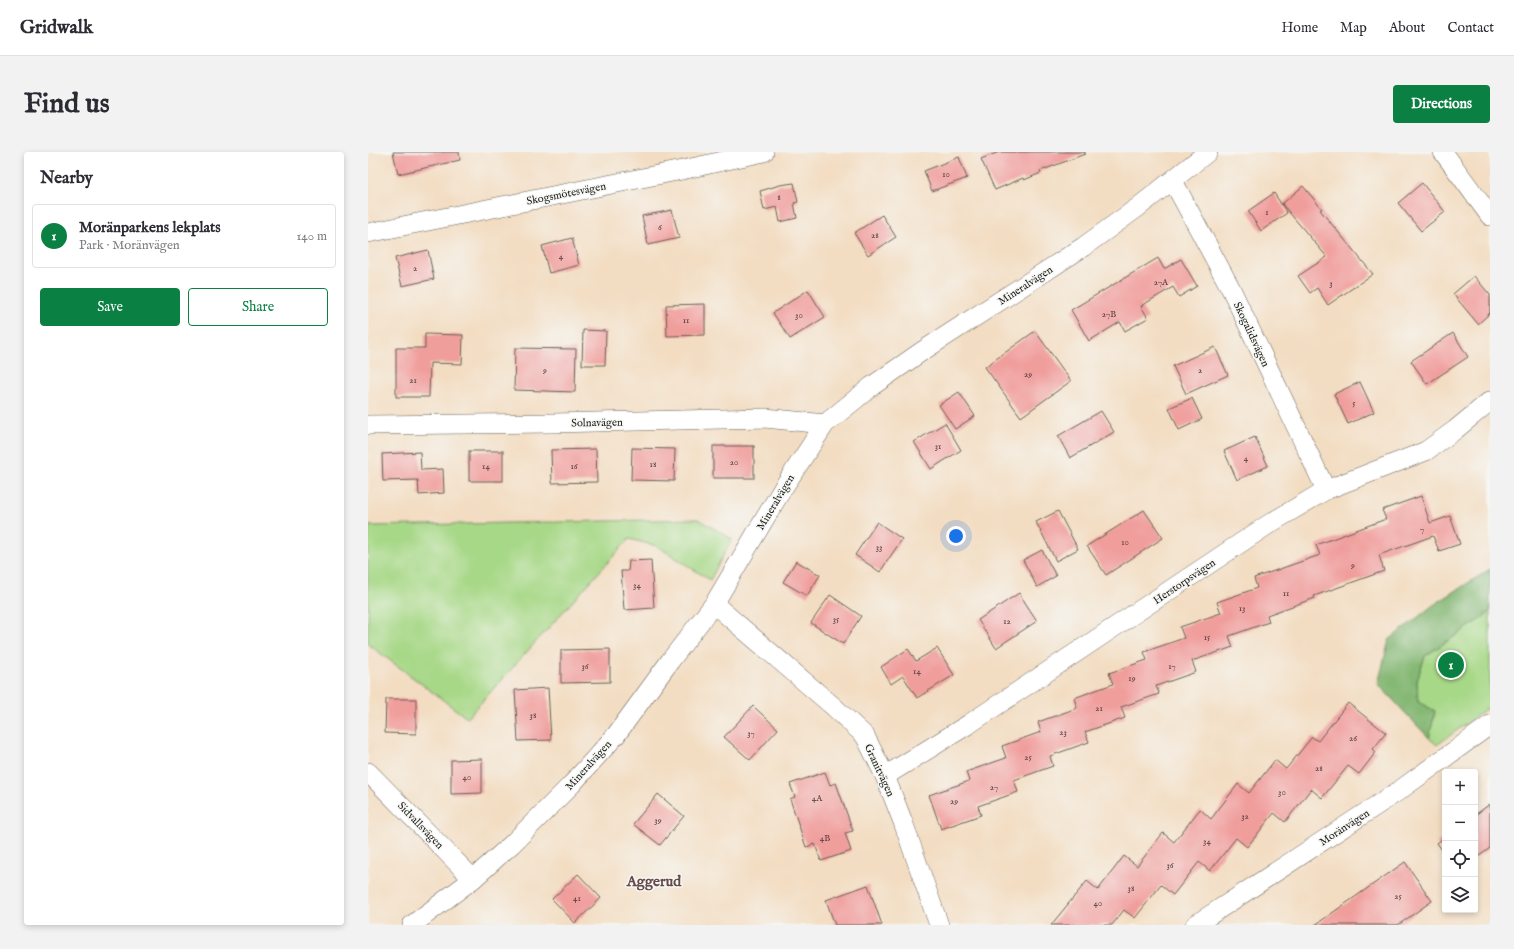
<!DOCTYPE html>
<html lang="en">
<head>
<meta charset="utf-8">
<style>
  body { margin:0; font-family:"IM FELL English",serif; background:#f2f2f3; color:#2b2b33 }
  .controls { position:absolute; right:12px; bottom:12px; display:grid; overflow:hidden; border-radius:4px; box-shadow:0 2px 6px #0003 }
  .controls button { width:36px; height:36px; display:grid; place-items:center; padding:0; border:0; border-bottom:1px solid #e1e1e2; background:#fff; color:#2b2b33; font:20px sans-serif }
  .you { position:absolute; left:588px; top:384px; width:14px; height:14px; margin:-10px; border:3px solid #fff; border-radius:50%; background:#1a73e8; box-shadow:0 0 0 6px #1a73e833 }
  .badge { display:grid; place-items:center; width:26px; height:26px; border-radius:50%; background:#0b8043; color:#fff; font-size:13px; font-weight:700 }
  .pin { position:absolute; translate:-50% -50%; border:2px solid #fff; box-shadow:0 1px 4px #0006 }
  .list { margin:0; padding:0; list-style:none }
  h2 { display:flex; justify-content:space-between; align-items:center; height:52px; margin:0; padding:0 16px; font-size:17px }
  h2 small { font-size:13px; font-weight:400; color:#7c7c81 }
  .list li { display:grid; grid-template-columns:26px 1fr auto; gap:12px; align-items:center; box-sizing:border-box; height:64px; margin:0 8px 8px; padding:0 8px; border:1px solid #e1e1e2; border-radius:4px }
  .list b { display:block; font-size:15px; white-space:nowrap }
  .list p { margin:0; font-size:13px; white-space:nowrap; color:#7c7c81 }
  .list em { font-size:13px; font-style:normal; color:#7c7c81 }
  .actions { display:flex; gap:8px; padding:12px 16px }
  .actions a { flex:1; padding:9px 0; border:1px solid #0b8043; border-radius:4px; text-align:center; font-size:14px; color:#0b8043 }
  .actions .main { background:#0b8043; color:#fff }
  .icon { flex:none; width:22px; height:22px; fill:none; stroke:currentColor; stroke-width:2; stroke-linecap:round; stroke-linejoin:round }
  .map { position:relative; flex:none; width:1122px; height:773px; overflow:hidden; border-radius:4px }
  header { display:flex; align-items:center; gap:24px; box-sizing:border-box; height:56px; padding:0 20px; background:#fff; border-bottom:1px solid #e1e1e2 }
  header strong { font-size:19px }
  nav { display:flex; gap:22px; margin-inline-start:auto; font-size:14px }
  .intro { display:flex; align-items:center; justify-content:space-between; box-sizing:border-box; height:96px; padding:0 24px }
  h1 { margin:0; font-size:28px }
  .button { padding:10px 18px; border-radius:4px; background:#0b8043; color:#fff; font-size:14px; font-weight:700 }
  main { display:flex; gap:24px; padding:0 24px }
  aside { flex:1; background:#fff; border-radius:4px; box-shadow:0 2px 6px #0003 }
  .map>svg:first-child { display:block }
  .green { fill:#a7d887; stroke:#627a52 }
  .forest { fill:#85b874; stroke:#506a48 }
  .building { fill:#f09e9c }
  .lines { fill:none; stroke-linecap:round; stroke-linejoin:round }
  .minor-casing { stroke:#676056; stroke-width:20 }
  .minor { stroke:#fff; stroke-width:19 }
  .labels { text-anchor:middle; stroke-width:3; stroke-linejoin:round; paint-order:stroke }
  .number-label { font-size:9px; fill:#513c3c }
  .street-label { font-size:11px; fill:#1c1c1c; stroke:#f6f6f2 }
  .district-label { font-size:15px; font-weight:bold; fill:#664a49; stroke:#f6f6f2 }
</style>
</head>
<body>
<header>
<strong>Gridwalk</strong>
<nav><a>Home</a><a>Map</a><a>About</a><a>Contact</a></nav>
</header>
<div class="intro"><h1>Find us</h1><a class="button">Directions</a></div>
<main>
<aside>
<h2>Nearby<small></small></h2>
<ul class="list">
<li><span class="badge">1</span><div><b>Moränparkens lekplats</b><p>Park · Moränvägen</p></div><em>140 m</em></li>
</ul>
<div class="actions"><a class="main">Save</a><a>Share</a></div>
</aside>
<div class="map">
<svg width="1122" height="773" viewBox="0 0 1122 773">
  <rect width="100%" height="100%" fill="#f6f6f2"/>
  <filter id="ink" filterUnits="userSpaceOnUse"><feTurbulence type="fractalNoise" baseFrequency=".025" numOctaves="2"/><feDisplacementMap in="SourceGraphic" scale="8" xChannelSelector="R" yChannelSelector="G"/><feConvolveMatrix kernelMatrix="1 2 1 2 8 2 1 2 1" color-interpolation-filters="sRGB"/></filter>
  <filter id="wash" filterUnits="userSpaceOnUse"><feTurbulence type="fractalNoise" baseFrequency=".012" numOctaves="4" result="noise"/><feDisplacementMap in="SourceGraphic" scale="16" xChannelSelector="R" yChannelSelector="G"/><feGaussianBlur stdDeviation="0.9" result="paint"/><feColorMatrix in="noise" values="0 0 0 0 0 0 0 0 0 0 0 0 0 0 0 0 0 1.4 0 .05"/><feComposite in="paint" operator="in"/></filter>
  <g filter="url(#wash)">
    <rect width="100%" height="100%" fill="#f3ddc2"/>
    <g class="green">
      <polygon points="330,367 364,387 342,428 289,394 261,387 99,566 0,492 0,374"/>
      <polygon points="1122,459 1122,554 1069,593 1061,586 1067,559 1050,550 1049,528 1057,504 1114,466"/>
    </g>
    <polygon class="forest" points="1122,417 1122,459 1114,466 1057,504 1049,528 1050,550 1067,559 1061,586 1010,532 1021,488 1064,454"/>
    <g id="blocks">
      <g class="building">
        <polygon points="25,0 91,0 92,8 30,22"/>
        <polygon points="631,0 717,0 717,2 672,19 673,21 656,28 655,26 627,38 613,7"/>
        <polygon points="591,5 599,26 564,39 556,19"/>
        <polygon points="426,31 430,50 426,51 429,66 412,70 409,55 396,58 392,39 412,33"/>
        <polygon points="1054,31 1077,60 1053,79 1030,51"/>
        <polygon points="935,34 954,57 952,58 1005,122 960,153 949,136 942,141 930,124 959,105 914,52"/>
        <polygon points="906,41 919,61 893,79 880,59"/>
        <polygon points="304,58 311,86 280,93 274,64"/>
        <polygon points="514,63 528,85 500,103 486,81"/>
        <polygon points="204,86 211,113 181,121 174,94"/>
        <polygon points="60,98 66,127 34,134 27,106"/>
        <polygon points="790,106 796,117 813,107 829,134 811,145 805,135 773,154 780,166 757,179 752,170 721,189 703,158"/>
        <polygon points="1106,124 1122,143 1122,161 1110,172 1085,142"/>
        <polygon points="440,138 457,165 422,187 405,161"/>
        <polygon points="337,152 337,183 299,184 298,153"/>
        <polygon points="215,178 238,179 237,213 214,213"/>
        <polygon points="667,179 703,229 653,265 617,215"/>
        <polygon points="1085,181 1100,205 1059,232 1043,209"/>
        <polygon points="57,182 95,183 94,212 62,211 61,245 28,245 28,196 57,196"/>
        <polygon points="847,195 860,223 818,242 805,214"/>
        <polygon points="147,196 208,197 207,240 146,238"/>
        <polygon points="992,230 1006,260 980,272 966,242"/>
        <polygon points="591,240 607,264 587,277 571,253"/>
        <polygon points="824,246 834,267 811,278 801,256"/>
        <polygon points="733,259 746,280 702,306 690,284"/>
        <polygon points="577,271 593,298 563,317 546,290"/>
        <polygon points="887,285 900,314 869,328 856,299"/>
        <rect x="345" y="294" width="41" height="32"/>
        <polygon points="264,296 307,297 306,329 263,328"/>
        <polygon points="228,297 229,330 184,331 183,298"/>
        <rect x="101" y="299" width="34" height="30"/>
        <polygon points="52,300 53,318 75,317 76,341 51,343 50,328 15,329 14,302"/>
        <polygon points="1053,344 1062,371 1082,364 1092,392 1071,399 1065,384 1011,403 1016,419 946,444 947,446 899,463 901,470 861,484 865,495 824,509 828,520 788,534 791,542 753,555 757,566 717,580 721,590 682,604 685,614 646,628 650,640 610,654 613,663 573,677 561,643 601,629 598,620 638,606 634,594 673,580 670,570 709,556 706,546 745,532 741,521 779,508 776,500 816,486 812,475 853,461 849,450 889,436 886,426 952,403 948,393 1018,367 1014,358"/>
        <polygon points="776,358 795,386 738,423 719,394"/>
        <polygon points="690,359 710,397 688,409 668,370"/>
        <polygon points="509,370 534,387 512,420 487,403"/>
        <polygon points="674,398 688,424 669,435 655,408"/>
        <polygon points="283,408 286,456 256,458 253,419 260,419 261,409"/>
        <polygon points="428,409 452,423 439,444 415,430"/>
        <polygon points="651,441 669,469 628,496 610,468"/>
        <polygon points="462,443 493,464 475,492 443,471"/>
        <polygon points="569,496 586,523 549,546 535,524 523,532 513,515 540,497 548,509"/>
        <polygon points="242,497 242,530 193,531 193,498"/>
        <polygon points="180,536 183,588 150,589 147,538"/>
        <polygon points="18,547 48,547 48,582 17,581"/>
        <polygon points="980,551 1018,581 1005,597 1008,600 991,622 980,614 954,646 943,637 917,670 906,661 879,695 868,686 842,719 831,710 805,743 793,733 767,766 756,758 744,773 683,773 719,729 730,738 756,704 769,714 795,681 806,690 832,657 843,667 870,632 881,641 907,608 918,617 944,585 950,589"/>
        <polygon points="385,554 410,577 382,608 356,585"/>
        <polygon points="114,607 114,641 83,642 83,608"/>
        <polygon points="457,620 462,633 468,631 485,679 477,681 483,699 453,709 447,692 438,695 422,647 427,645 422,632"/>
        <polygon points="290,642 316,664 292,693 265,672"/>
        <polygon points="1122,652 1122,696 1107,707 1107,663"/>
        <polygon points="1077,685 1077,702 1069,691"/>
        <polygon points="1037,710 1064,749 1030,773 947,773"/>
        <polygon points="210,722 233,746 207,771 184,747"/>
        <polygon points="500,733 514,773 467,773 458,748"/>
      </g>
    </g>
  </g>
  <g filter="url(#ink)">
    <use href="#blocks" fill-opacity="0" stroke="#676056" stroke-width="1"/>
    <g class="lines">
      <g class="minor-casing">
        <g id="minor">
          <polyline points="1075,0 1122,64"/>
          <polyline points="805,29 863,137 958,338"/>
          <polyline points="0,81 314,18 396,0"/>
          <polyline points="0,273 185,271 397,266 457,272"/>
          <polyline points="346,452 466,555 497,584 517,624 535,670 571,773"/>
          <polyline points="0,620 105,727"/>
          <polyline points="517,624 601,572 901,372 958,338 1058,299 1087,278 1122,249"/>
          <polyline points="44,773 105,727 144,692 204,632 248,583 302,509 346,452 415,336 457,272 504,234 553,200 715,95 769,56 840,0"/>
          <polyline points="827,773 1032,638 1122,573"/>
        </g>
      </g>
      <use href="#minor" class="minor"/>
    </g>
  </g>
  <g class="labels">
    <g class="number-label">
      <text x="578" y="25">10</text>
      <text x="411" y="48">8</text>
      <text x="899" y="63">1</text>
      <text x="292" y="78">6</text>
      <text x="507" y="86">28</text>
      <text x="193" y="107">4</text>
      <text x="47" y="119">2</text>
      <text x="793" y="133">27A</text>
      <text x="963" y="134">3</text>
      <text x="741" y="165">27B</text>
      <text x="431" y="166">30</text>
      <text x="318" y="171">11</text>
      <text x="177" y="221">9</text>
      <text x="832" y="221">2</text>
      <text x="660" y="225">29</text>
      <text x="45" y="231">21</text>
      <text x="986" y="254">5</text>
      <text x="570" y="297">31</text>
      <text x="878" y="309">4</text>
      <text x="366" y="313">20</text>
      <text x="285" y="315">18</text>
      <text x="118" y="317">14</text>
      <text x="206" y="317">16</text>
      <text x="1054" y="380">7</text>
      <text x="757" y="393">10</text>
      <text x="511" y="398">33</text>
      <text x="985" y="416">9</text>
      <text x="269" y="436">34</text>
      <text x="918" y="444">11</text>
      <text x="874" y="459">13</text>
      <text x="468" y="470">35</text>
      <text x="639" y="472">12</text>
      <text x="839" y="488">15</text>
      <text x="217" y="517">36</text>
      <text x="804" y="517">17</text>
      <text x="549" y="522">14</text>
      <text x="764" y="529">19</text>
      <text x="731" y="559">21</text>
      <text x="165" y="566">38</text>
      <text x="695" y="583">23</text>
      <text x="383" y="584">37</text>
      <text x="985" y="589">26</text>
      <text x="660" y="608">25</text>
      <text x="951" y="619">28</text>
      <text x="99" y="628">40</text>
      <text x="626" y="638">27</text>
      <text x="914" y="643">30</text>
      <text x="449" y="649">4A</text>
      <text x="586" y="652">29</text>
      <text x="877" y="667">32</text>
      <text x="290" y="671">39</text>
      <text x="457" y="689">4B</text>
      <text x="839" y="692">34</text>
      <text x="802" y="716">36</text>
      <text x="763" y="739">38</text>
      <text x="1030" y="747">25</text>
      <text x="209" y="749">41</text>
      <text x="730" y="754">40</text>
    </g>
    <g class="street-label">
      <text transform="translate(198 41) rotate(-11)" y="4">Skogsmötesvägen</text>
      <text transform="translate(657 133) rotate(-33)" y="4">Mineralvägen</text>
      <text transform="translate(884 182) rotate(65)" y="4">Skogalidsvägen</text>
      <text transform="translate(229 270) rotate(-1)" y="4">Solnavägen</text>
      <text transform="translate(407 350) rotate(-59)" y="4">Mineralvägen</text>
      <text transform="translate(816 429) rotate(-34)" y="4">Herstorpsvägen</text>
      <text transform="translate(220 613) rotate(-48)" y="4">Mineralvägen</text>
      <text transform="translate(512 618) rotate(65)" y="4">Granitvägen</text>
      <text transform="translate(53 673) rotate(46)" y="4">Sidvallsvägen</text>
      <text transform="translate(976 675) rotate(-33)" y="4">Moränvägen</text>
    </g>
    <g class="district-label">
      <text x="286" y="734">Aggerud</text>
    </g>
  </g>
</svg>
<div class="controls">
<button>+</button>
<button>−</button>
<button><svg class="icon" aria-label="locate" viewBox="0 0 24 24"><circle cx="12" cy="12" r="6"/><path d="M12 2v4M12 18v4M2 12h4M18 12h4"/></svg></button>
<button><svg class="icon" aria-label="layers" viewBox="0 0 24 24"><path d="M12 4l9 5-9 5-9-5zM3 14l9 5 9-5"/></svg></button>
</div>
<div class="you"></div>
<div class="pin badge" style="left:1083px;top:513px">1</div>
</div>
</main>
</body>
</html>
